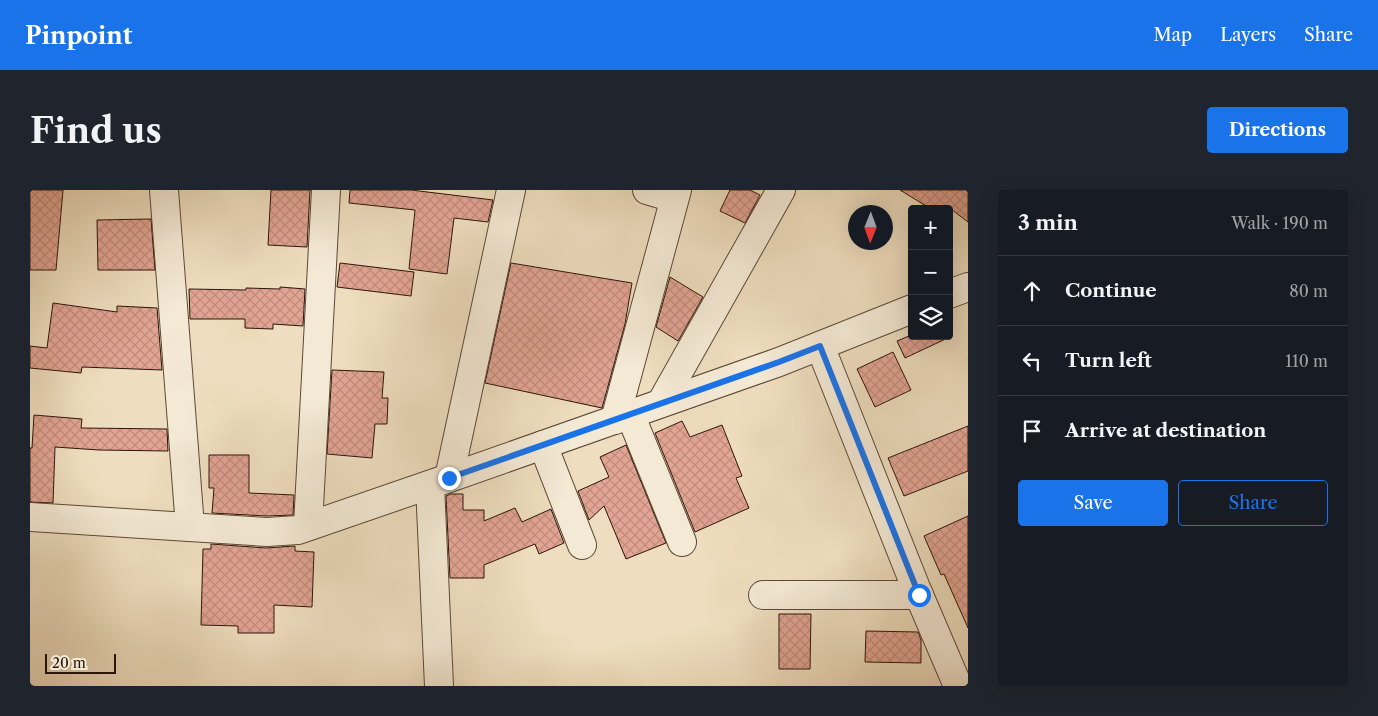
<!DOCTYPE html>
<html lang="en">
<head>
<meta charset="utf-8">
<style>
  body { margin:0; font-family:"Libre Caslon Text",serif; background:#20242c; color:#f1f3f6 }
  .controls { position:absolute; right:15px; top:15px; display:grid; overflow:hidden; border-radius:5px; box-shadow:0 5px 20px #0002 }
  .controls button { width:45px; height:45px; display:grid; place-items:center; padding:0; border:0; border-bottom:1px solid #363941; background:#171b24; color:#f1f3f6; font:25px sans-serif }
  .compass { position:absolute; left:818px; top:15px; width:45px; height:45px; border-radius:50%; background:#171b24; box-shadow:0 5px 20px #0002; rotate:181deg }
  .scale { position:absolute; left:15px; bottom:12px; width:71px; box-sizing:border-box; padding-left:5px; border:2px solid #2c1609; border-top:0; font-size:14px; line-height:18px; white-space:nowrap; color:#2c1609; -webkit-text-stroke:4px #f4e9d5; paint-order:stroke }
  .stop { position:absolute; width:15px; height:15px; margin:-11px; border:4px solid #1a73e8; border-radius:50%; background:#fff }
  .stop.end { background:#1a73e8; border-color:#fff; box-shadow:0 1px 5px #0008 }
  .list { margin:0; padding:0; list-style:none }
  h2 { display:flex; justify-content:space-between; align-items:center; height:65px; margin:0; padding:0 20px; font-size:21px }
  h2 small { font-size:16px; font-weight:400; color:#9ea1a6 }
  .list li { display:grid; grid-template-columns:32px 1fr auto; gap:15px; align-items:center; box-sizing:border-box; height:70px; padding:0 20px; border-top:1px solid #363941 }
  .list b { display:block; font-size:19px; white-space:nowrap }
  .list em { font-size:16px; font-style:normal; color:#9ea1a6 }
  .actions { display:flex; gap:10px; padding:15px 20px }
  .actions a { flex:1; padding:11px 0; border:1px solid #1a73e8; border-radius:5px; text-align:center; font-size:18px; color:#1a73e8 }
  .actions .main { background:#1a73e8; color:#fff }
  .icon { flex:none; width:28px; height:28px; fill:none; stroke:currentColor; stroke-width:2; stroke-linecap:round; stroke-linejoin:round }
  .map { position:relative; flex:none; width:938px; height:496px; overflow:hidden; border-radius:5px }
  header { display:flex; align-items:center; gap:30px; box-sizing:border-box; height:70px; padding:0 25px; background:#1a73e8; color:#fff }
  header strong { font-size:24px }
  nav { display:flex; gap:28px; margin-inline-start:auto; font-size:18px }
  .intro { display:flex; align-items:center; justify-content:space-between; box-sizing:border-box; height:120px; padding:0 30px }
  h1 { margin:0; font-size:35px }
  .button { padding:12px 22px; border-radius:5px; background:#1a73e8; color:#fff; font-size:18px; font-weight:700 }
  main { display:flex; gap:30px; padding:0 30px }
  aside { flex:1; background:#171b24; border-radius:5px; box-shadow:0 5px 20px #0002 }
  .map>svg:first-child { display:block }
  .building { fill:url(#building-cross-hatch); stroke:#2c1609 }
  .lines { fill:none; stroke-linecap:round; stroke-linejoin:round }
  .minor-casing { stroke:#5c4836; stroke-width:30 }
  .minor { stroke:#f4e9d5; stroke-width:28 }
  .route { stroke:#1a73e8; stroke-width:6 }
</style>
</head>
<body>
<header>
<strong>Pinpoint</strong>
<nav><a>Map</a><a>Layers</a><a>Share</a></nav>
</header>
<div class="intro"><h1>Find us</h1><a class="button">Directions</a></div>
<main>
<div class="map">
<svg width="938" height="496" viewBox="0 0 938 496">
  <defs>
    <pattern id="building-cross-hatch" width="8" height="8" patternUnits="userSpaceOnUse" patternTransform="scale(1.25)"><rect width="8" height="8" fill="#e2a493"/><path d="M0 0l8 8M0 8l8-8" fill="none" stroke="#c28c7d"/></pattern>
  </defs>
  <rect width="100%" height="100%" fill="#eeddbe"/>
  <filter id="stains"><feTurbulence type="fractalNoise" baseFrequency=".004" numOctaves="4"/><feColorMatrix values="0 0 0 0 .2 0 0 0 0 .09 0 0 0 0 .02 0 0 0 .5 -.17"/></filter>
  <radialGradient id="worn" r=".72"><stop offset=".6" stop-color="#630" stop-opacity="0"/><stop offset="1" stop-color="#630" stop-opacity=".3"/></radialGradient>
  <g class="building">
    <polygon points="0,0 33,0 26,80 0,80"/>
    <polygon points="241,0 280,0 277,57 238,55"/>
    <polygon points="320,0 381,0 463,10 458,32 424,28 417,84 379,79 385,20 319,13"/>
    <polygon points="700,0 720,0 730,5 715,33 690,21"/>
    <polygon points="870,0 938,0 938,32 921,19 901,19"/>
    <polygon points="121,29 125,80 68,80 67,30"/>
    <polygon points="310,73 384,82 381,106 307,97"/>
    <polygon points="481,73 602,93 595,134 572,218 455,193"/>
    <polygon points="640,87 673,107 648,151 626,137"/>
    <polygon points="250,97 275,99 273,136 243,134 243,139 215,138 215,129 160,129 159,99 216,100 216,98 250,99"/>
    <polygon points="23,113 87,122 87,116 127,118 132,180 52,177 51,183 0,178 0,156 17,158"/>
    <polygon points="879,146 922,146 875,168 867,151"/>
    <polygon points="863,162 881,200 845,217 827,179"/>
    <polygon points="302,180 354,182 352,208 358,208 357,234 345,234 342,268 297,264"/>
    <polygon points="4,225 52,229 51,238 137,239 138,261 69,260 25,257 23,313 0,312 0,258 2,258"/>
    <polygon points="652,231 660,247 692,235 712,286 706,288 719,318 665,342 625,243"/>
    <polygon points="938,236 938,281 874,306 858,268"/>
    <polygon points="596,255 636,353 596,369 574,316 559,330 548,301 579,287 570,267"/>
    <polygon points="179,265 219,265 219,303 264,305 263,325 237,326 182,323 184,298 179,298"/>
    <polygon points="421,304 433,304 433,320 454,320 454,331 485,318 492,332 521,319 534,353 509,364 505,354 454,375 454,388 420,388 416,306"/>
    <polygon points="938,326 938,438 914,384 911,385 894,346"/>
    <polygon points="181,354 236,358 265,356 265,361 284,362 282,417 244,415 244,443 208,443 208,436 171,435 173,359 181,359"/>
    <polygon points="749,424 781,424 780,479 749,479"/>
    <polygon points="836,441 888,442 891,450 891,473 835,472"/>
  </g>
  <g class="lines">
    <g class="minor-casing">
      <g id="minor">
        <polyline points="134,0 160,337"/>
        <polyline points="617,0 644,8"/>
        <polyline points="919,104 938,97"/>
        <polyline points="790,156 886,398 928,496"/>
        <polyline points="631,213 751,0"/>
        <polyline points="600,224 652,352"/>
        <polyline points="585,230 647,0"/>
        <polyline points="513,255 552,355"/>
        <polyline points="419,288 481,0"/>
        <polyline points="400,295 409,496"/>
        <polyline points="0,327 237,342 268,340 419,288 749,172 882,119"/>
        <polyline points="278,336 296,0"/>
        <polyline points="733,405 889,405"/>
      </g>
    </g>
    <use href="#minor" class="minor"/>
  </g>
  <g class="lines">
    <polyline class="route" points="419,288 749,172 790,156 889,405"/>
  </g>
  <rect width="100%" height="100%" filter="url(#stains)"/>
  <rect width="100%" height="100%" fill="url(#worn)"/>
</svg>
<div class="controls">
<button>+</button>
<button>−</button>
<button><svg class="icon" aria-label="layers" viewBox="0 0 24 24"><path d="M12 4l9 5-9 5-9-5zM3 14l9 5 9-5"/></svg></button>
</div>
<svg class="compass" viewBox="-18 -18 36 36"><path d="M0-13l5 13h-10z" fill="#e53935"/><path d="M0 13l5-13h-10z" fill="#9ea1a6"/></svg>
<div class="scale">20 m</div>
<div class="stop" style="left:889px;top:405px"></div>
<div class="stop end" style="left:419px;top:288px"></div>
</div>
<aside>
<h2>3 min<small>Walk · 190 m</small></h2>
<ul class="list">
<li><svg class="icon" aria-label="ahead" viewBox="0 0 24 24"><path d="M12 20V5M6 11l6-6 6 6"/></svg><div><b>Continue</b></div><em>80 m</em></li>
<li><svg class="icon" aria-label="left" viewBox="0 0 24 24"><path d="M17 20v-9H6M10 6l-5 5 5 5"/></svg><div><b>Turn left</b></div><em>110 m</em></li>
<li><svg class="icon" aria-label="arrive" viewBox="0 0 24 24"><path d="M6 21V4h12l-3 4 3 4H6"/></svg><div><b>Arrive at destination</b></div></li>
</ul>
<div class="actions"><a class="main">Save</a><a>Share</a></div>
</aside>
</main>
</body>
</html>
